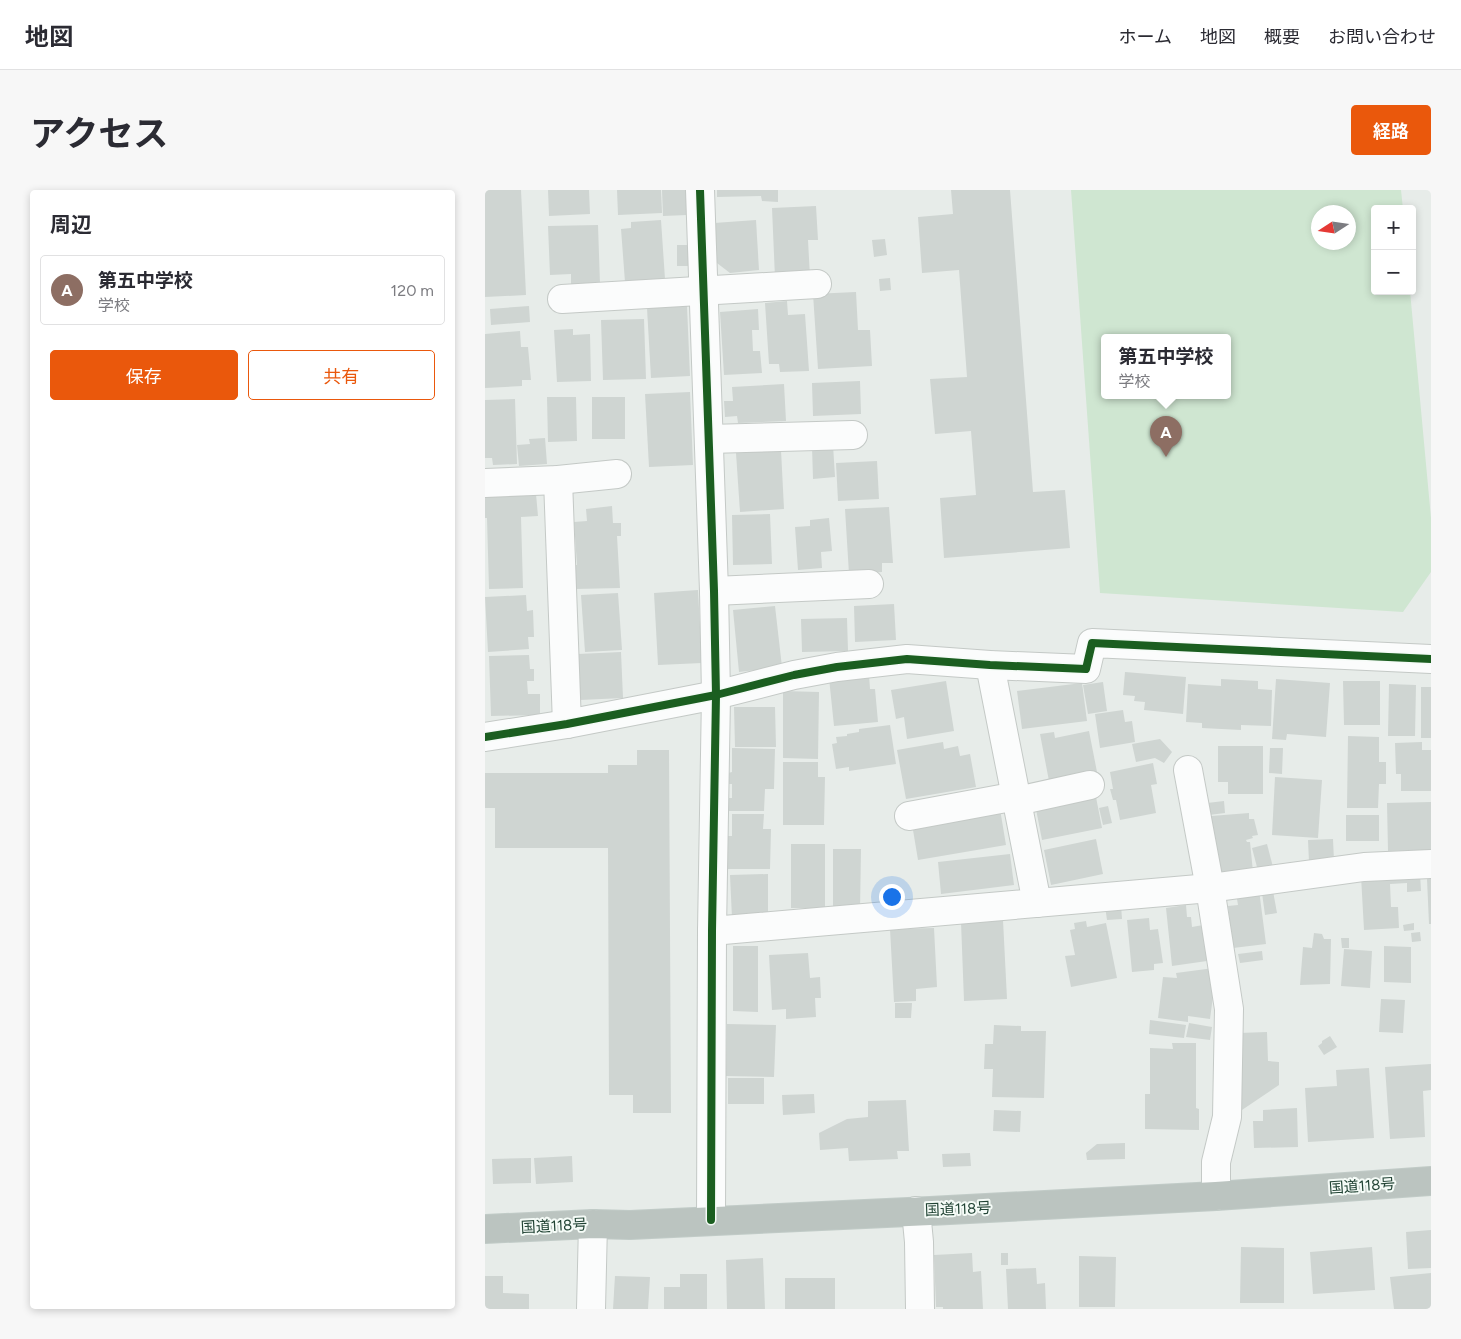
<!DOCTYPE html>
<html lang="ja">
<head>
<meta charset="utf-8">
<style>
  body { margin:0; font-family:Figtree,"Noto Sans JP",sans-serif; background:#f7f7f7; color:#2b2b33 }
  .controls { position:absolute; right:15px; top:15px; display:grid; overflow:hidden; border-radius:5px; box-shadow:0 2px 8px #0003 }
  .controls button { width:45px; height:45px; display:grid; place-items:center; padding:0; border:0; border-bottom:1px solid #e1e1e2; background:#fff; color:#2b2b33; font:25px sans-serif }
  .compass { position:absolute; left:826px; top:15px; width:45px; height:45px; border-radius:50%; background:#fff; box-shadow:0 2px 8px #0003; rotate:258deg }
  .you { position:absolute; left:406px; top:706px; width:18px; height:18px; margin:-12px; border:4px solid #fff; border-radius:50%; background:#1a73e8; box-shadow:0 0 0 8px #1a73e833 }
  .badge { display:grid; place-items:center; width:32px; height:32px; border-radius:50%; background:#ea580c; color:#fff; font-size:16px; font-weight:700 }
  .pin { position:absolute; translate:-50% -41px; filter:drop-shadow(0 1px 2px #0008) }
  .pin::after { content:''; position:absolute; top:26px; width:18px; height:15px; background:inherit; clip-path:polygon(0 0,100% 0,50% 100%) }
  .popup { position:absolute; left:616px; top:144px; width:130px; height:65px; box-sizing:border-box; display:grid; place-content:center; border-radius:5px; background:#fff; filter:drop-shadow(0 1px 4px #0005); font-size:16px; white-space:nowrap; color:#7c7c81 }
  .popup b { font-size:19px; color:#2b2b33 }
  .popup::after { content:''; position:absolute; left:50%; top:100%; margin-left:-10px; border:10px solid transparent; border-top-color:#fff }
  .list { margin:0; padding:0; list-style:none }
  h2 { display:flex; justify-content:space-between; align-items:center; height:65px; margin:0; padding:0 20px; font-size:21px }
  h2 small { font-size:16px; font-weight:400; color:#7c7c81 }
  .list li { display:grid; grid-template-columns:32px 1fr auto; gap:15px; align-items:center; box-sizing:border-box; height:70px; margin:0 10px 10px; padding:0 10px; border:1px solid #e1e1e2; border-radius:5px }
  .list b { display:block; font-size:19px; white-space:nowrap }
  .list p { margin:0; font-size:16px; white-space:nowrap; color:#7c7c81 }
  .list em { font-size:16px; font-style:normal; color:#7c7c81 }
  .actions { display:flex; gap:10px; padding:15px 20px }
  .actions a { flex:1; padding:11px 0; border:1px solid #ea580c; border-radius:5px; text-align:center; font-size:18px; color:#ea580c }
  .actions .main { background:#ea580c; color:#fff }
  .map { position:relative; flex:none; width:946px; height:1119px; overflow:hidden; border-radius:5px }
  header { display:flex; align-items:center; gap:30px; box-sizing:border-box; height:70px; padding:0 25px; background:#fff; border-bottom:1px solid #e1e1e2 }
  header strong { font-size:24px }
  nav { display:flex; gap:28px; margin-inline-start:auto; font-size:18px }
  .intro { display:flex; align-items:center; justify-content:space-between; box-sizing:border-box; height:120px; padding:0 30px }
  h1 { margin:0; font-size:35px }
  .button { padding:12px 22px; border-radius:5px; background:#ea580c; color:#fff; font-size:18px; font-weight:700 }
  main { display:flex; gap:30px; padding:0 30px }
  aside { flex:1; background:#fff; border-radius:5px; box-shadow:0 2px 8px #0003 }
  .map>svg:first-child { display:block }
  .green { fill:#cfe6d1; fill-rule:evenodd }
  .building { fill:#cfd5d2 }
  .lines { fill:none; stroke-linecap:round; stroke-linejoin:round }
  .minor-casing { stroke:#c4c9c6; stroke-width:30 }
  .highway-casing { stroke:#c1cbc7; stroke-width:30 }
  .minor { stroke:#fbfcfc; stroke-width:28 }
  .highway { stroke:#bbc4c0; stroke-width:28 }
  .cycleway-casing { stroke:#f5fbf7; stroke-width:11 }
  .cycleway { stroke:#1b5e20; stroke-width:8 }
  .labels { text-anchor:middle; stroke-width:4; stroke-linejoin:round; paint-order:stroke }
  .street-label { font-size:15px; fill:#214334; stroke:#f5fbf7 }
</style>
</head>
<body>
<header>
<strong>地図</strong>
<nav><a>ホーム</a><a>地図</a><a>概要</a><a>お問い合わせ</a></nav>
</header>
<div class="intro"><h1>アクセス</h1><a class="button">経路</a></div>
<main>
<aside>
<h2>周辺<small></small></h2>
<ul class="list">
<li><span class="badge" style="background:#8d6e63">A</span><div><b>第五中学校</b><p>学校</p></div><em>120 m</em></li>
</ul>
<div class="actions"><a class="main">保存</a><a>共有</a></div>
</aside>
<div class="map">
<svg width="946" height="1119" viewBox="0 0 946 1119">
  <rect width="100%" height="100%" fill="#e7ece9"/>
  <path class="green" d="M586,0H916L918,19H890V101H925L946,328V382L918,422L615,403ZM834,22H864V52H834ZM620,148H742V206H620Z"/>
  <g class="building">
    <polygon points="0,0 36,0 41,105 0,107"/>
    <polygon points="63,0 104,0 105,24 64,26"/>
    <polygon points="132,0 176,0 177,23 133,25"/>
    <polygon points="177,0 201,0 202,25 178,26"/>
    <polygon points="232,0 293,0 293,12 277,11 276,6 232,7"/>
    <polygon points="466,0 525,0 548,302 580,300 585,358 459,368 455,308 491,305 486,241 450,244 445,189 482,187 474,80 437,83 433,27 468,24"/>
    <polygon points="331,16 333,50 323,50 325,87 290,88 287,18"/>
    <polygon points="176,30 180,89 140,92 136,39 146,38 146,32"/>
    <polygon points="271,30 274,80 245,83 232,73 229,33"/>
    <polygon points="113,35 115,94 86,95 86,84 65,85 63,36"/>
    <polygon points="400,49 402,65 389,67 387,50"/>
    <rect x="192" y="55" width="12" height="21"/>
    <polygon points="405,88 406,100 395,101 394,89"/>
    <polygon points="371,102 373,140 385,140 387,176 333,179 328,104"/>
    <polygon points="302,111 303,125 320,124 324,181 295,182 294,174 284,174 280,113"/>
    <polygon points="44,116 45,132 6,135 5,119"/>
    <polygon points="202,116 205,186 166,188 162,118"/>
    <polygon points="273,119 274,140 267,140 268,161 275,161 277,183 239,185 235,122"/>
    <polygon points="159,129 161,189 118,190 116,130"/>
    <polygon points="88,139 88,145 105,144 106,191 72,192 69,140"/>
    <polygon points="35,141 36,157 43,157 46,190 37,190 37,196 0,198 0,144"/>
    <polygon points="375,191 376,224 328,226 327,193"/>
    <polygon points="299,194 301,231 253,233 252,226 240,227 239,211 248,211 247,197"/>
    <polygon points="205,202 208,275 164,277 160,204"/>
    <polygon points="62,207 91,207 92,251 63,252"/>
    <rect x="107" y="207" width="33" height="42"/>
    <polygon points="30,209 32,274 8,275 7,268 0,268 0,210"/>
    <polygon points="60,248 62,274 34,276 32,255 45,254 44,249"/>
    <polygon points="348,255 350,287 328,289 327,256"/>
    <polygon points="296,260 299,319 255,322 251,263"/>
    <polygon points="392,271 394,309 353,311 351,273"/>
    <polygon points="51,304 53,326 36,327 38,398 4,399 2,328 0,328 0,306"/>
    <polygon points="127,316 128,333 136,333 136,346 132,346 135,398 90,399 89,375 92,375 89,332 102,331 101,319"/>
    <polygon points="404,317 408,373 397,373 397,382 364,384 360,319"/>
    <polygon points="285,324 287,374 248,375 247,325"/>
    <polygon points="344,328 347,361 336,362 337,378 313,380 310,337 325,336 325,330"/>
    <polygon points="213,400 217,473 173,475 169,403"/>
    <polygon points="133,403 137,460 100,462 96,405"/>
    <polygon points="41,405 42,421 48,420 49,447 43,447 44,459 3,462 0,407"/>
    <polygon points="409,414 411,450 370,452 369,416"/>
    <polygon points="290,416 297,477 254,482 248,420"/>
    <polygon points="362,428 363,461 317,462 316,429"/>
    <polygon points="136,462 138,508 95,510 93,464"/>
    <polygon points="44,465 45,479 49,479 49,491 42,491 43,504 55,504 55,525 6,526 4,466"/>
    <polygon points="640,482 701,487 698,524 659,520 660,512 649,511 650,506 638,505"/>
    <polygon points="384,485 385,499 390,499 393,532 349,536 344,488"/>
    <polygon points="736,489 773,491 773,499 787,500 786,536 756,535 756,540 717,538 717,533 701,532 703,494 736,496"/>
    <polygon points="791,489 845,493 841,547 802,544 801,550 787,549"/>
    <polygon points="461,491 469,541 422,549 419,527 411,529 406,500"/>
    <polygon points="858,491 895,491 895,535 859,535"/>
    <polygon points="618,492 622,521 603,524 598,495"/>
    <polygon points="597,493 602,531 537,539 532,501"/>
    <polygon points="904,494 931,495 930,546 903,546"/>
    <rect x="936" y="497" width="10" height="51"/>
    <polygon points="298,501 334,502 333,569 298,568"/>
    <polygon points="249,517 290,517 291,557 250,557"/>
    <polygon points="638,520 640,532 647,531 650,552 615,558 610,524"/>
    <polygon points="405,535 411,574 364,581 364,577 351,579 347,554 352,553 351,547 362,546 362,544 374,542 374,539"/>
    <polygon points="604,541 612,582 564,591 555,544 569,542 570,548"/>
    <polygon points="863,546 894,547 894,572 901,572 901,594 894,594 893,618 862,618"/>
    <polygon points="675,549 687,562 679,573 670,568 651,572 647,554"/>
    <polygon points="458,552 459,559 473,556 475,566 485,564 491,597 421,609 412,560"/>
    <polygon points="937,552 937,560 946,560 946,601 916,601 916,584 911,584 910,553"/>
    <polygon points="733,556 778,556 778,604 743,604 743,592 733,592"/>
    <polygon points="247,558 290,559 289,599 280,599 279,621 243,621 243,608 247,608 247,594 243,594 243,583 247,582"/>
    <polygon points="785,558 798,558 797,584 784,583"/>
    <polygon points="152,560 184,560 186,923 148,923 148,905 124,905 123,658 10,658 10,618 0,618 0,583 123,583 123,575 152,575"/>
    <polygon points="298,572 333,572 333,587 340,587 339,635 298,635"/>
    <polygon points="668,573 672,594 666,595 671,623 635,630 631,610 628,610 625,599 628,599 625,582"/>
    <polygon points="790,587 837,590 833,648 787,645"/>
    <polygon points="610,602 617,638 557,650 550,614"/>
    <polygon points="739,611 740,623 724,625 722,613"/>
    <polygon points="946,612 946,660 903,661 902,613"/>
    <polygon points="623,616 627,633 618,635 614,618"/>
    <polygon points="515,619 521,655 433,670 427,634"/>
    <polygon points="764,623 764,629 769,629 773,645 767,646 768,648 761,650 762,652 765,652 768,682 734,686 726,626"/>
    <polygon points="247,624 279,624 278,639 286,639 285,679 243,679 243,646 247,646"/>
    <rect x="861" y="625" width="33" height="26"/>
    <polygon points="611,649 618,684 566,695 559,660"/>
    <polygon points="848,649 849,671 824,672 823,650"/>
    <rect x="306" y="654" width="34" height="64"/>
    <polygon points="782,654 788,677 773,681 767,658"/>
    <polygon points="348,659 376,659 375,721 348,721"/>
    <polygon points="525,664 529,695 456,704 453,672"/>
    <polygon points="935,683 936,701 922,702 922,693 905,694 906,717 913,717 914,738 879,740 876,686"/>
    <polygon points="283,684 283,728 247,728 245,685"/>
    <polygon points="942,689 946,689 946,734 944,734"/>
    <polygon points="774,700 781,754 748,758 743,716 753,715 751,703"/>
    <polygon points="788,701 792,723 780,725 777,703"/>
    <polygon points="636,715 637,729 622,730 620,716"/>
    <polygon points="701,715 702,727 706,727 707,737 718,735 722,771 687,776 681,718"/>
    <polygon points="664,728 665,740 673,739 678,773 669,774 669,780 647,782 642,730"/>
    <polygon points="518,730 522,809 479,811 476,732"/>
    <polygon points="601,731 602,737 621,733 632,788 586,797 580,766 590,765 585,740 590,739 589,733"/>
    <polygon points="929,733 929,740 919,741 918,735"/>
    <polygon points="449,738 452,797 431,799 431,811 409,812 405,739"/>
    <polygon points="935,742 936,751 927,752 926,743"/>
    <polygon points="829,743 837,744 839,749 846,749 845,794 815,795 818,757 827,758"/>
    <polygon points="856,748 864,748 864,758 857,758"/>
    <polygon points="248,756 273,756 273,822 248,821"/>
    <polygon points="899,756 926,757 926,793 899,792"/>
    <polygon points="859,759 887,761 885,798 856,796"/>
    <polygon points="777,761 778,770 755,773 753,764"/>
    <polygon points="323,763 325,788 335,787 336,808 330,808 331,827 301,829 301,819 287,820 284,765"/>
    <polygon points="729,778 730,791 725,829 703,826 703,832 673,828 678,787 692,788 691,783"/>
    <polygon points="896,809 920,810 918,843 894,842"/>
    <polygon points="410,813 427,813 426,828 410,828"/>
    <polygon points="665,830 701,835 699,848 664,844"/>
    <polygon points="704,833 727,837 725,850 701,847"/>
    <polygon points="242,834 291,835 289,887 241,886"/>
    <polygon points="509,835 536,836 536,841 561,841 559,908 507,907 508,879 499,879 500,854 508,854"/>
    <polygon points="782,842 783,871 794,872 794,895 754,922 754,843"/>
    <polygon points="845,846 852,857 839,865 833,856 837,853 837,851"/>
    <polygon points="687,853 711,853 711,918 714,919 714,940 660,939 660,904 665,904 665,858 688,859"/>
    <polygon points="946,874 946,900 938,901 940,947 905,949 900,877"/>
    <polygon points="884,878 889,948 823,952 820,898 852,896 851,880"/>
    <rect x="243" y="888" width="36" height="26"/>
    <polygon points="329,904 330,923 298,925 297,905"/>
    <polygon points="421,910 424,961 412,961 413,969 364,971 363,958 335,960 334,943 362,929 383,927 383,911"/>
    <polygon points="812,918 813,957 769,958 768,931 778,931 778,920"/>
    <polygon points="509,920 536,921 535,942 508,941"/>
    <polygon points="640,953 640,969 602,970 601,963 612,954"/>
    <polygon points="485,963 486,976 458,977 457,964"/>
    <polygon points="87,966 88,992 51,994 49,968"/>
    <polygon points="46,968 46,993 8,994 7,969"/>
    <polygon points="946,1040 946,1078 923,1079 921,1042"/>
    <polygon points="756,1057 799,1058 799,1113 755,1113"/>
    <polygon points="887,1057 890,1100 828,1104 825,1062"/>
    <polygon points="487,1063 488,1082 496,1081 498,1119 458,1119 458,1117 451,1117 449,1065"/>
    <rect x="516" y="1063" width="7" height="12"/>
    <polygon points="594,1066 631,1067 630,1117 594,1117"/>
    <polygon points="278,1068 280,1119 242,1119 241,1070"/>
    <polygon points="551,1078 552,1094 560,1093 561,1119 523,1119 521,1079"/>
    <polygon points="946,1083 946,1119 909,1119 905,1087"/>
    <polygon points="195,1084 222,1084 222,1119 179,1119 179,1097 195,1097"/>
    <polygon points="0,1086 18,1086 18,1103 44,1104 44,1119 0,1119"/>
    <polygon points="130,1086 165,1087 163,1119 128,1119"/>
    <rect x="300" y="1088" width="50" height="31"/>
  </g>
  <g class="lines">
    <g class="minor-casing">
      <g id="minor">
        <polyline points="215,0 229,401 231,505 227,741 226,1030"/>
        <polyline points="77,109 332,94"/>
        <polyline points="224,249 368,245"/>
        <polyline points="73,290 82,534"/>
        <polyline points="0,293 73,290 132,284"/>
        <polyline points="229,401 384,394"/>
        <polyline points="505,475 552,713"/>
        <polyline points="0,547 82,534 231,505 309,485 352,477 422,469 505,475 601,479 607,453 946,469"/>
        <polyline points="703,580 725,698 744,819 742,927 731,972 731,1006"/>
        <polyline points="532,611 605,595"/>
        <polyline points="424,626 532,606"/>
        <polyline points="227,741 725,698 879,677 946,674"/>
        <polyline points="431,1021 434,1052 435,1119"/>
        <polyline points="106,1119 108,1034"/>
      </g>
    </g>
    <g class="highway-casing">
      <polyline id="highway" points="0,1039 108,1034 145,1035 445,1021 731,1006 946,991"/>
    </g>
    <use href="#minor" class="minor"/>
    <use href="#highway" class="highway"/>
    <g class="cycleway-casing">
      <g id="cycleway">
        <polyline points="215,0 229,401 231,505 227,741 226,1030"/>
        <polyline points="0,547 82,534 231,505 309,485 352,477 422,469 505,475 601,479 607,453 946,469"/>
      </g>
    </g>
    <use href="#cycleway" class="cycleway"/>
  </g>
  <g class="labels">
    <g class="street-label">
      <text transform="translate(877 996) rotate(-4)" y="5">国道118号</text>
      <text transform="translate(473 1019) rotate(-2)" y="5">国道118号</text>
      <text transform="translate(69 1036) rotate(-3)" y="5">国道118号</text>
    </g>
  </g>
</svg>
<div class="controls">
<button>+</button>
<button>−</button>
</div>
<svg class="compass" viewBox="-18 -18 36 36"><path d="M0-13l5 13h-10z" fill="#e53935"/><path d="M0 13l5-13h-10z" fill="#7c7c81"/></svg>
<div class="you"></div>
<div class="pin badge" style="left:681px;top:267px;background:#8d6e63">A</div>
<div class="popup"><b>第五中学校</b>学校</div>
</div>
</main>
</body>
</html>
